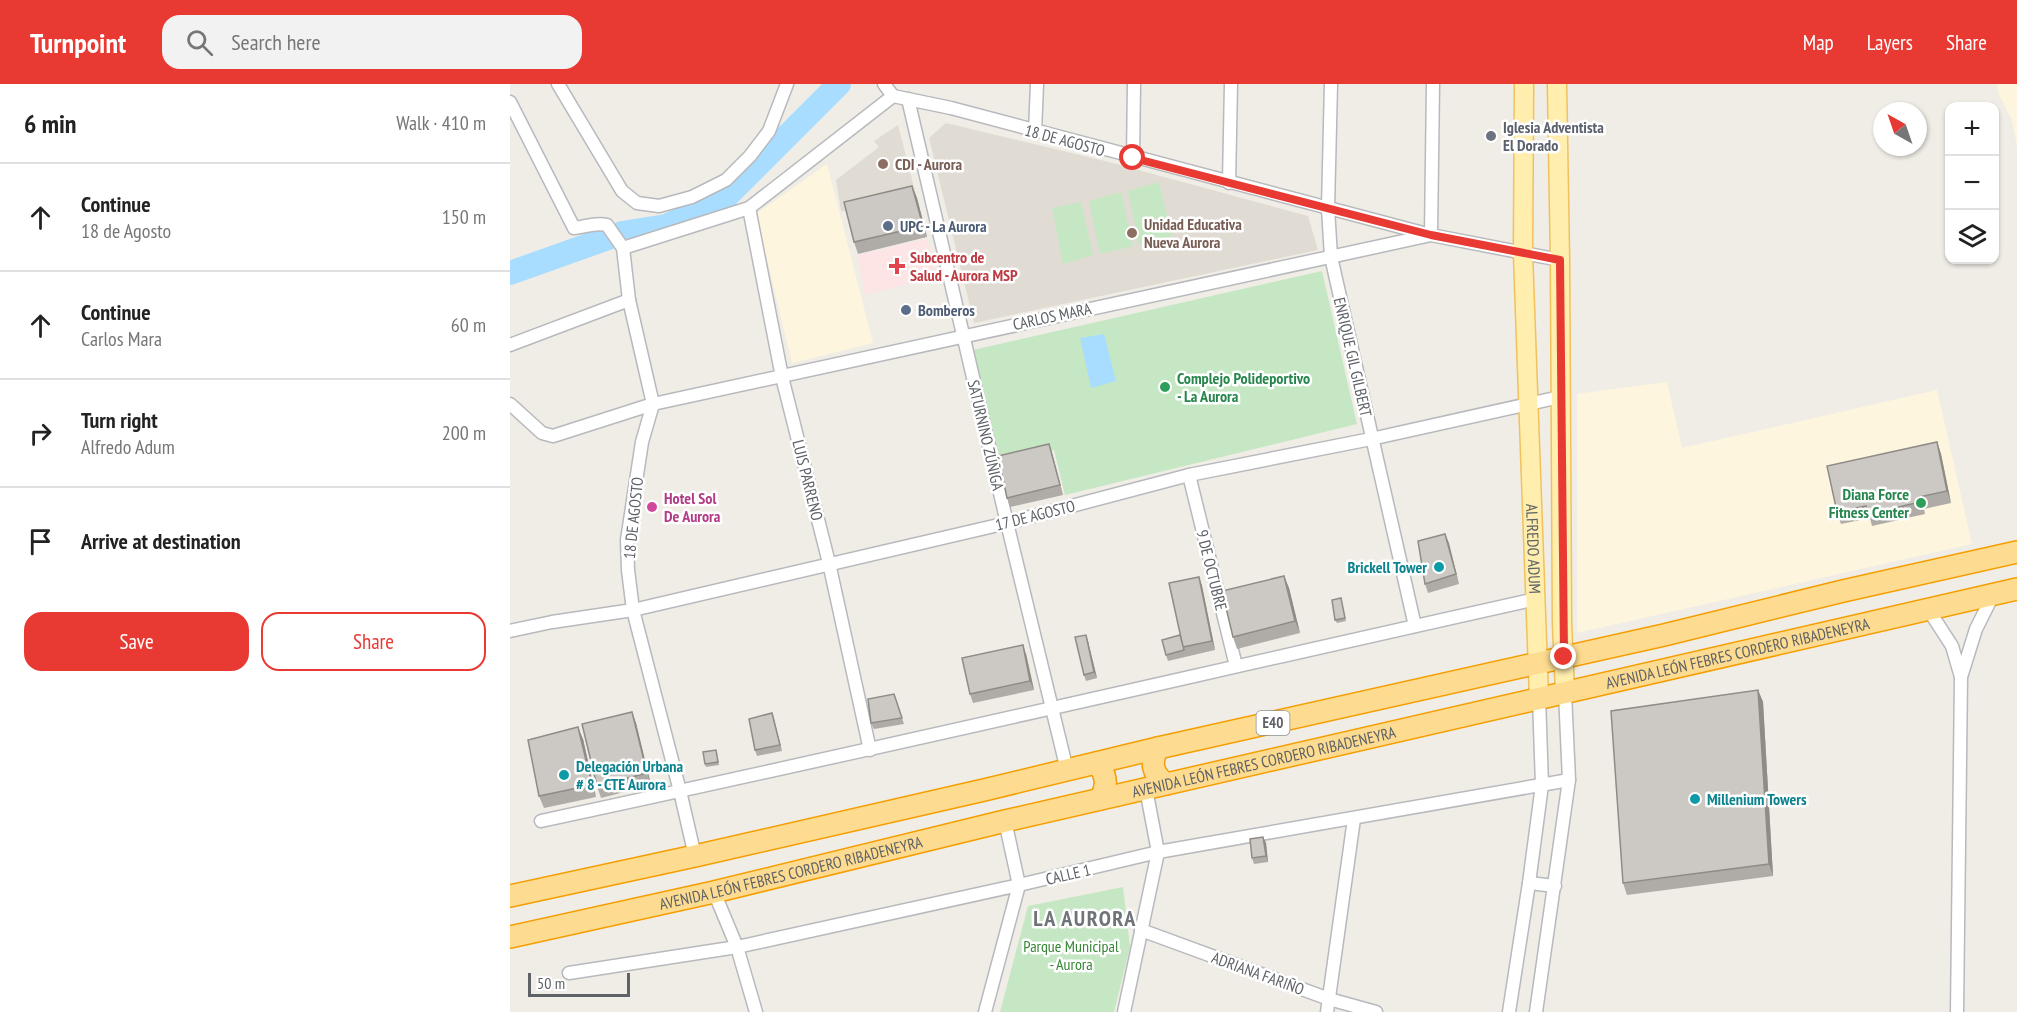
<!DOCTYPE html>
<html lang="en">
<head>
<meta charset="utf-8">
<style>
  body { margin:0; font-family:"PT Sans Narrow",sans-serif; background:#f2f2f2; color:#222 }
  .controls { position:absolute; right:18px; top:18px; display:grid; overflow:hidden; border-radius:12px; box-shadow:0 2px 4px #0004 }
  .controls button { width:54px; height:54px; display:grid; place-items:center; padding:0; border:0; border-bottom:2px solid #e0e0e0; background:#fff; color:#222; font:30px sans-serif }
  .compass { position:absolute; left:1363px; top:18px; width:54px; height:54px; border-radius:50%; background:#fff; box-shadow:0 2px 4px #0004; rotate:320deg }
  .scale { position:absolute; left:18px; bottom:15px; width:102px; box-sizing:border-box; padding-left:6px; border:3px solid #5e6267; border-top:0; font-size:16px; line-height:21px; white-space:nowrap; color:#5e6267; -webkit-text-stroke:4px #fff; paint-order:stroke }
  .stop { position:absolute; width:18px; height:18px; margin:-14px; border:4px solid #e93933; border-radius:50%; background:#fff }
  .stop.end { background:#e93933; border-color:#fff; box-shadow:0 2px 6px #0008 }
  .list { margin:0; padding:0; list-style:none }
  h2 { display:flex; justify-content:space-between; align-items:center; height:78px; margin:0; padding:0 24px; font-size:26px }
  h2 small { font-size:20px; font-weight:400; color:#767676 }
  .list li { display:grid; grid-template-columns:39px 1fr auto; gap:18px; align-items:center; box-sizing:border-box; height:108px; padding:0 24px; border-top:2px solid #e0e0e0 }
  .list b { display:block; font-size:22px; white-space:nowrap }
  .list p { margin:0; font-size:20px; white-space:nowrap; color:#767676 }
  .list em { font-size:20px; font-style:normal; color:#767676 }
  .actions { display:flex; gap:12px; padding:18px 24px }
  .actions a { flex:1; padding:14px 0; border:2px solid #e93933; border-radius:18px; text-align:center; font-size:21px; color:#e93933 }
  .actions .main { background:#e93933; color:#fff }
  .icon { flex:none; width:33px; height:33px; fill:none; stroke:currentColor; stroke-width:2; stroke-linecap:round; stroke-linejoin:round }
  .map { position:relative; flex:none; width:1507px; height:928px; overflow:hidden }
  header { display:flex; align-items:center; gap:36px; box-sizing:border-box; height:84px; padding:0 30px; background:#e93933; color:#fff }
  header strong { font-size:28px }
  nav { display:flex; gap:33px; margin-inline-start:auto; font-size:21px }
  .search { width:420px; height:54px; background:#f2f2f2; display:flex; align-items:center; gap:15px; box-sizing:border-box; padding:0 21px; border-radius:18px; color:#767676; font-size:22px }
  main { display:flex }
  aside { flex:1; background:#fff }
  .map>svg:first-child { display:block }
  .commercial { fill:#fef5de }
  .education { fill:#e0dcd4 }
  .medical { fill:#fce5e4 }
  .green { fill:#c5e7c3 }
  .water { fill:#a8ddff }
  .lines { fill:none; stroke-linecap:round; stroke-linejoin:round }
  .river { stroke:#a8ddff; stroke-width:24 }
  .street-casing { stroke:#b7b9bd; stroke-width:15 }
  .primary-casing { stroke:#f1c15e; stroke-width:21 }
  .highway-casing { stroke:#f59e01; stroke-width:24 }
  .street { stroke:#fff; stroke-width:12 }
  .primary { stroke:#ffeead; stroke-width:18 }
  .highway { stroke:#fddc91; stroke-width:21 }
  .wall { fill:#afaca8 }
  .shaded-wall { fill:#8f8c88 }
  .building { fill:#ccc8c3; stroke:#8f8c88; stroke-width:1.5 }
  .route { stroke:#e93933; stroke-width:8 }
  .worship-dot { fill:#6b7280; stroke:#fff; stroke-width:2 }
  .education-dot { fill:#8d6e63; stroke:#fff; stroke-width:2 }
  .service-dot { fill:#5c6f8a; stroke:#fff; stroke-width:2 }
  .health-dot { fill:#e0444e; stroke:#fff; stroke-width:2 }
  .leisure-dot { fill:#2e9e5b; stroke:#fff; stroke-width:2 }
  .hotel-dot { fill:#d1479c; stroke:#fff; stroke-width:2 }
  .culture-dot { fill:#0f9aa8; stroke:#fff; stroke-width:2 }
  .labels { text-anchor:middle; stroke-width:5; stroke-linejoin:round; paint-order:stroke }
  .shield { fill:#fff; stroke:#8e9195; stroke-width:1.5 }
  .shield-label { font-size:15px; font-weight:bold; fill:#5e6267 }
  .worship-label { font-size:16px; font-weight:bold; fill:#5b616d; stroke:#fff; text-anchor:start }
  .street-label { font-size:16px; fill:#5e6267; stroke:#fff }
  .education-label { font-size:16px; font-weight:bold; fill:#785e54; stroke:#fff; text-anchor:start }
  .service-label { font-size:16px; font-weight:bold; fill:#4e5e75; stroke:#fff; text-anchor:start }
  .health-label { font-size:16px; font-weight:bold; fill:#be3a42; stroke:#fff; text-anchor:start }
  .leisure-label { font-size:16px; font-weight:bold; fill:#27864d; stroke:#fff; text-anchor:start }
  .hotel-label { font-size:16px; font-weight:bold; fill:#b23c85; stroke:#fff; text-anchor:start }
  .culture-label { font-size:16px; font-weight:bold; fill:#0d838f; stroke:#fff; text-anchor:start }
  .park-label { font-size:16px; fill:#368636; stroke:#fff }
  .district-label { font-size:22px; font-weight:bold; letter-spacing:1.5px; fill:#6f7479; stroke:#fff }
</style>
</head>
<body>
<header>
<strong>Turnpoint</strong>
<div class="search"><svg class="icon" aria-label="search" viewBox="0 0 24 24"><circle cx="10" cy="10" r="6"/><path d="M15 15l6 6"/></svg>Search here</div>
<nav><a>Map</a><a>Layers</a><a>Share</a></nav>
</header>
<main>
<aside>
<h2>6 min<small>Walk · 410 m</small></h2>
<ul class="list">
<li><svg class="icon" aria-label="ahead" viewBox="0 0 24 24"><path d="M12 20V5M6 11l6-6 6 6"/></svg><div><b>Continue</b><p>18 de Agosto</p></div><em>150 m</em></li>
<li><svg class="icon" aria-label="ahead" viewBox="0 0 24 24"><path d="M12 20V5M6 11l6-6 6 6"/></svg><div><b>Continue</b><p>Carlos Mara</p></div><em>60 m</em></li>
<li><svg class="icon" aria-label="right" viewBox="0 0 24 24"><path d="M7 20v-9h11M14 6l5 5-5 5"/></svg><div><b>Turn right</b><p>Alfredo Adum</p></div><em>200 m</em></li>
<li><svg class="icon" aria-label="arrive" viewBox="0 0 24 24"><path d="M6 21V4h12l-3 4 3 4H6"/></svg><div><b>Arrive at destination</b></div></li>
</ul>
<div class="actions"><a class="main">Save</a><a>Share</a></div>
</aside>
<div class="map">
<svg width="1507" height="928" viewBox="0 0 1507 928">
  <rect width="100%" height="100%" fill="#f0ede6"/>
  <g class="commercial">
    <polygon points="1487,0 1507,0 1507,62 1502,36 1489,11"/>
    <polygon points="317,80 363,259 282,279 246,130"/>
    <polygon points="1157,298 1172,364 1427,306 1462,460 1067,549 1067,310"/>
  </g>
  <g class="education">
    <polygon points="436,39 599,78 798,132 808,166 464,239 419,54"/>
    <polygon points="388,41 406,111 338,129 338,127 331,127 326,96 369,63 364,57"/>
  </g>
  <polygon class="medical" points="417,155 427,193 355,211 347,171"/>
  <g class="green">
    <polygon points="649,98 662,152 629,160 618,107"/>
    <polygon points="611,108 623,162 590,170 579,117"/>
    <polygon points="571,118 583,171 553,180 542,124"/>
    <polygon points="812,187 847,340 555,411 544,366 491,378 463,266"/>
    <polygon points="613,803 620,863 604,928 490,928 518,822"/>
  </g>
  <polygon class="water" points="594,250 606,297 581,304 570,254"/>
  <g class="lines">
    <g class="river">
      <polyline points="112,149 156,142 213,116 329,0"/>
      <polyline points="0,189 101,153"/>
    </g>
    <g class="street-casing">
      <g id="street">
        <polyline points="48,0 112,107 127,119 149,122 182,113 216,96 240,72 259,47 277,0"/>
        <polyline points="374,0 383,12"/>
        <polyline points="821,0 818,124 821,173 905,542"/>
        <polyline points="398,15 497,439 557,686"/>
        <path d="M0,18L64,144C75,143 85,138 97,141L113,164L119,216L143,320L132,358L117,456L118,486L123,526L170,707L185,772"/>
        <polyline points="525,48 527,0"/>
        <polyline points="623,74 624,0"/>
        <polyline points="719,99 721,0"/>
        <polyline points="239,124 272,293 319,479 360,666"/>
        <polyline points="921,151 923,0"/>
        <polyline points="113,164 239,124 383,12 441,24 917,150"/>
        <polyline points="0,261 119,216"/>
        <polyline points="0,320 32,349 43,352 143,320 921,151 1050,176"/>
        <polyline points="679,391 726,582"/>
        <polyline points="1418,525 1442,562 1451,593"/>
        <polyline points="0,547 42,538 123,526 497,439 679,391 861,355 1050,313"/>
        <path d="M31,737C364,666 694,589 1026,515"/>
        <polyline points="1019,799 1045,802"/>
        <polyline points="204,808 227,863 246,928"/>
        <polyline points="631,846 819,915 866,928"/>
        <polyline points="59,889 227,863 509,801 648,768 1059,696"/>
        <polyline points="475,928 509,801 495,737"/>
        <polyline points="614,928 648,768 636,705"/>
        <polyline points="817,928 844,735"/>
        <polyline points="999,928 1019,799 1032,701 1029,614"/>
        <polyline points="1026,928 1059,696 1055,609"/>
        <polyline points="1447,928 1451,593 1466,545 1483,511"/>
      </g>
    </g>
    <g class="primary-casing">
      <g id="primary">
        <path id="s1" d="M1014,0L1013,170L1029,614"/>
        <polyline points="1047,0 1050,176 1052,539 1055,609"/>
      </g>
    </g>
    <g class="highway-casing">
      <g id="highway">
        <path d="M648,664C640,678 642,690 656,700"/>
        <path d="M587,679C597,691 598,702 590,715"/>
        <polyline points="0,812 185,772 474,706 648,664 1154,551 1333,507 1507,468"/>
        <path id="s2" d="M0,853L204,808L495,737L1507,505"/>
      </g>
    </g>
    <use href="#street" class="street"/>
    <use href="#primary" class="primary"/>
    <use href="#highway" class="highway"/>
  </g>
  <g class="wall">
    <polygon points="402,102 407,114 417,153 348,170 344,158"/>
    <polygon points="1427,358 1431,370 1441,419 1414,425 1415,430 1362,442 1360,434 1331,440 1327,428"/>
    <polygon points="539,360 553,411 500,423 497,414"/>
    <polygon points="935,450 949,500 918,509 915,500"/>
    <polygon points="774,492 779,504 790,549 727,565 723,553"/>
    <polygon points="689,493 692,502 705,566 658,577 656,571 671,553"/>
    <polygon points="831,514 836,537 827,539 825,536"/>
    <polygon points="576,551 587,594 576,597 574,591"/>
    <polygon points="516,570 524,606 463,619 460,610"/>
    <polygon points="1248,606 1253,618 1263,792 1117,811 1113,799"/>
    <polygon points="384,610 394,640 364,645 361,639"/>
    <polygon points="122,628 126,639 141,701 91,714 87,702"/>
    <polygon points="262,629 272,667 247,672 245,666"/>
    <polygon points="73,655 86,713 34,724 29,712"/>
    <polygon points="207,669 209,681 196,683 195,680"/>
    <polygon points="753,753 756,759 758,778 744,780 742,774"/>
  </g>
  <g class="shaded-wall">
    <polygon points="402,102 407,114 417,153 413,142"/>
    <polygon points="1427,358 1431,370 1441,419 1437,407"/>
    <polygon points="539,360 542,369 553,411 550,401"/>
    <polygon points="935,450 939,459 949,500 946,490"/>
    <polygon points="774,492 779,504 790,549 785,537"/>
    <polygon points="689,493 692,502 705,566 702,557"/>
    <polygon points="576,551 578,557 587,594 584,588"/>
    <polygon points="513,561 516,570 524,606 520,597"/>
    <polygon points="1248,606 1253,618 1263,792 1259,780"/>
    <polygon points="122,628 126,639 141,701 137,689"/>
    <polygon points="262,629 264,635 272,667 270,661"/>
    <polygon points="68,643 73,655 86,713 82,701"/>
    <polygon points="753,753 756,759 758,778 756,772"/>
  </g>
  <g class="building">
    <polygon points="402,102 413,142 344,158 334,118"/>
    <polygon points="1427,358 1437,407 1409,413 1410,418 1358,430 1356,422 1327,428 1317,382"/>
    <polygon points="539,360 550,401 497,414 488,372"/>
    <polygon points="935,450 946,490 915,500 908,457"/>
    <polygon points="774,492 785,537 723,553 712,507"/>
    <polygon points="689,493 702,557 673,563 659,499"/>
    <polygon points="831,514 835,534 825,536 822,516"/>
    <polygon points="576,551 584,588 574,591 565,553"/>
    <polygon points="670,551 674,566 656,571 652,556"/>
    <polygon points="513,561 520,597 460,610 452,574"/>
    <polygon points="1248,606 1259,780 1113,799 1101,627"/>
    <polygon points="384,610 392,634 361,639 358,615"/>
    <polygon points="122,628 137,689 87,702 72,640"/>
    <polygon points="262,629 270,661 245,666 239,635"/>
    <polygon points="68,643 82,701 29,712 18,656"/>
    <polygon points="206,666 208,678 195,680 193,668"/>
    <polygon points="753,753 756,772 742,774 740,755"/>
  </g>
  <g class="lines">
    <polyline class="route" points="623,74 921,151 1050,176 1054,573"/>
  </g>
  <circle class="worship-dot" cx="981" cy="52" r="6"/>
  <g class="education-dot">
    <circle cx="373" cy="80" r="6"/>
    <circle cx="622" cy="149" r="6"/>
  </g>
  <g class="service-dot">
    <circle cx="378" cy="142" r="6"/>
    <circle cx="396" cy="226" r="6"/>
  </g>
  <path class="health-dot" d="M384 173h6v6h6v6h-6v6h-6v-6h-6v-6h6z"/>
  <g class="leisure-dot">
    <circle cx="655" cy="303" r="6"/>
    <circle cx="1411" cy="419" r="6"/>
  </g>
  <circle class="hotel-dot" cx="142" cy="423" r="6"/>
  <g class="culture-dot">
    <circle cx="929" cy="483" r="6"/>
    <circle cx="54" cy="691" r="6"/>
    <circle cx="1185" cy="715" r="6"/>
  </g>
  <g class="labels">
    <rect class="shield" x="746.5" y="627" width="33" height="24" rx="4.5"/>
    <g class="shield-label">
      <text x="763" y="644">E40</text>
    </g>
    <g class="worship-label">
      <text x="993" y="49">Iglesia Adventista<tspan x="993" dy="18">El Dorado</tspan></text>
    </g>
    <g class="street-label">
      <text transform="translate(555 56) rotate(15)" y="6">18 DE AGOSTO</text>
      <text transform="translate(542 232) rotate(-12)" y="6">CARLOS MARA</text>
      <text transform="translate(843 273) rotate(77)" y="6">ENRIQUE GIL GILBERT</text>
      <text transform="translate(476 351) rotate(77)" y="6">SATURNINO ZÚÑIGA</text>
      <text transform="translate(298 396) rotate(76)" y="6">LUIS PARRENO</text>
      <text transform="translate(525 431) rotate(-14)" y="6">17 DE AGOSTO</text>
      <text transform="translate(123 434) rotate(-84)" y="6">18 DE AGOSTO</text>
      <text dy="6" stroke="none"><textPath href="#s1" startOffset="465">ALFREDO ADUM</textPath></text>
      <text transform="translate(702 486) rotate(76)" y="6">9 DE OCTUBRE</text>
      <text dy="6" stroke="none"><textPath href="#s2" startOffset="1260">AVENIDA LEÓN FEBRES CORDERO RIBADENEYRA</textPath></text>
      <text dy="6" stroke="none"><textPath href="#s2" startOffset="774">AVENIDA LEÓN FEBRES CORDERO RIBADENEYRA</textPath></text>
      <text dy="6" stroke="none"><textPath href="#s2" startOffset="288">AVENIDA LEÓN FEBRES CORDERO RIBADENEYRA</textPath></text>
      <text transform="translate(558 790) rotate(-13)" y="6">CALLE 1</text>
      <text transform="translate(748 889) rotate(20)" y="6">ADRIANA FARIÑO</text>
    </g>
    <g class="education-label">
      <text x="385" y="86">CDI - Aurora</text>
      <text x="634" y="146">Unidad Educativa<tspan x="634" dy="18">Nueva Aurora</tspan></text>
    </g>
    <g class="service-label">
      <text x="390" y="148">UPC - La Aurora</text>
      <text x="408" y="232">Bomberos</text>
    </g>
    <g class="health-label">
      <text x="400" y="179">Subcentro de<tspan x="400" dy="18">Salud - Aurora MSP</tspan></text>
    </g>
    <g class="leisure-label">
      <text x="667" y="300">Complejo Polideportivo<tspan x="667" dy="18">- La Aurora</tspan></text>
      <text x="1399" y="416" text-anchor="end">Diana Force<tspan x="1399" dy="18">Fitness Center</tspan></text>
    </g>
    <g class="hotel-label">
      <text x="154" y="420">Hotel Sol<tspan x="154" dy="18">De Aurora</tspan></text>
    </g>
    <g class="culture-label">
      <text x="917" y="489" text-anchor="end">Brickell Tower</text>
      <text x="66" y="688">Delegación Urbana<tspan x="66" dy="18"># 8 - CTE Aurora</tspan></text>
      <text x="1197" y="721">Millenium Towers</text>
    </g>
    <g class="park-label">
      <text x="561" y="868">Parque Municipal<tspan x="561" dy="18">- Aurora</tspan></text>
    </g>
    <g class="district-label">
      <text x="575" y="842">LA AURORA</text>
    </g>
  </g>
</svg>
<div class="controls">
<button>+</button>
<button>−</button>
<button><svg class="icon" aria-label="layers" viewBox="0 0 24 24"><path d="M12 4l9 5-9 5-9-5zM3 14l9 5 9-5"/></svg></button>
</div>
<svg class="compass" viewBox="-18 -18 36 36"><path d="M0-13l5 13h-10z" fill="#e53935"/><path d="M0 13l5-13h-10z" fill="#767676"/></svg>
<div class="scale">50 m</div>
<div class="stop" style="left:623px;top:74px"></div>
<div class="stop end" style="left:1054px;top:573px"></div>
</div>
</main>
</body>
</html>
